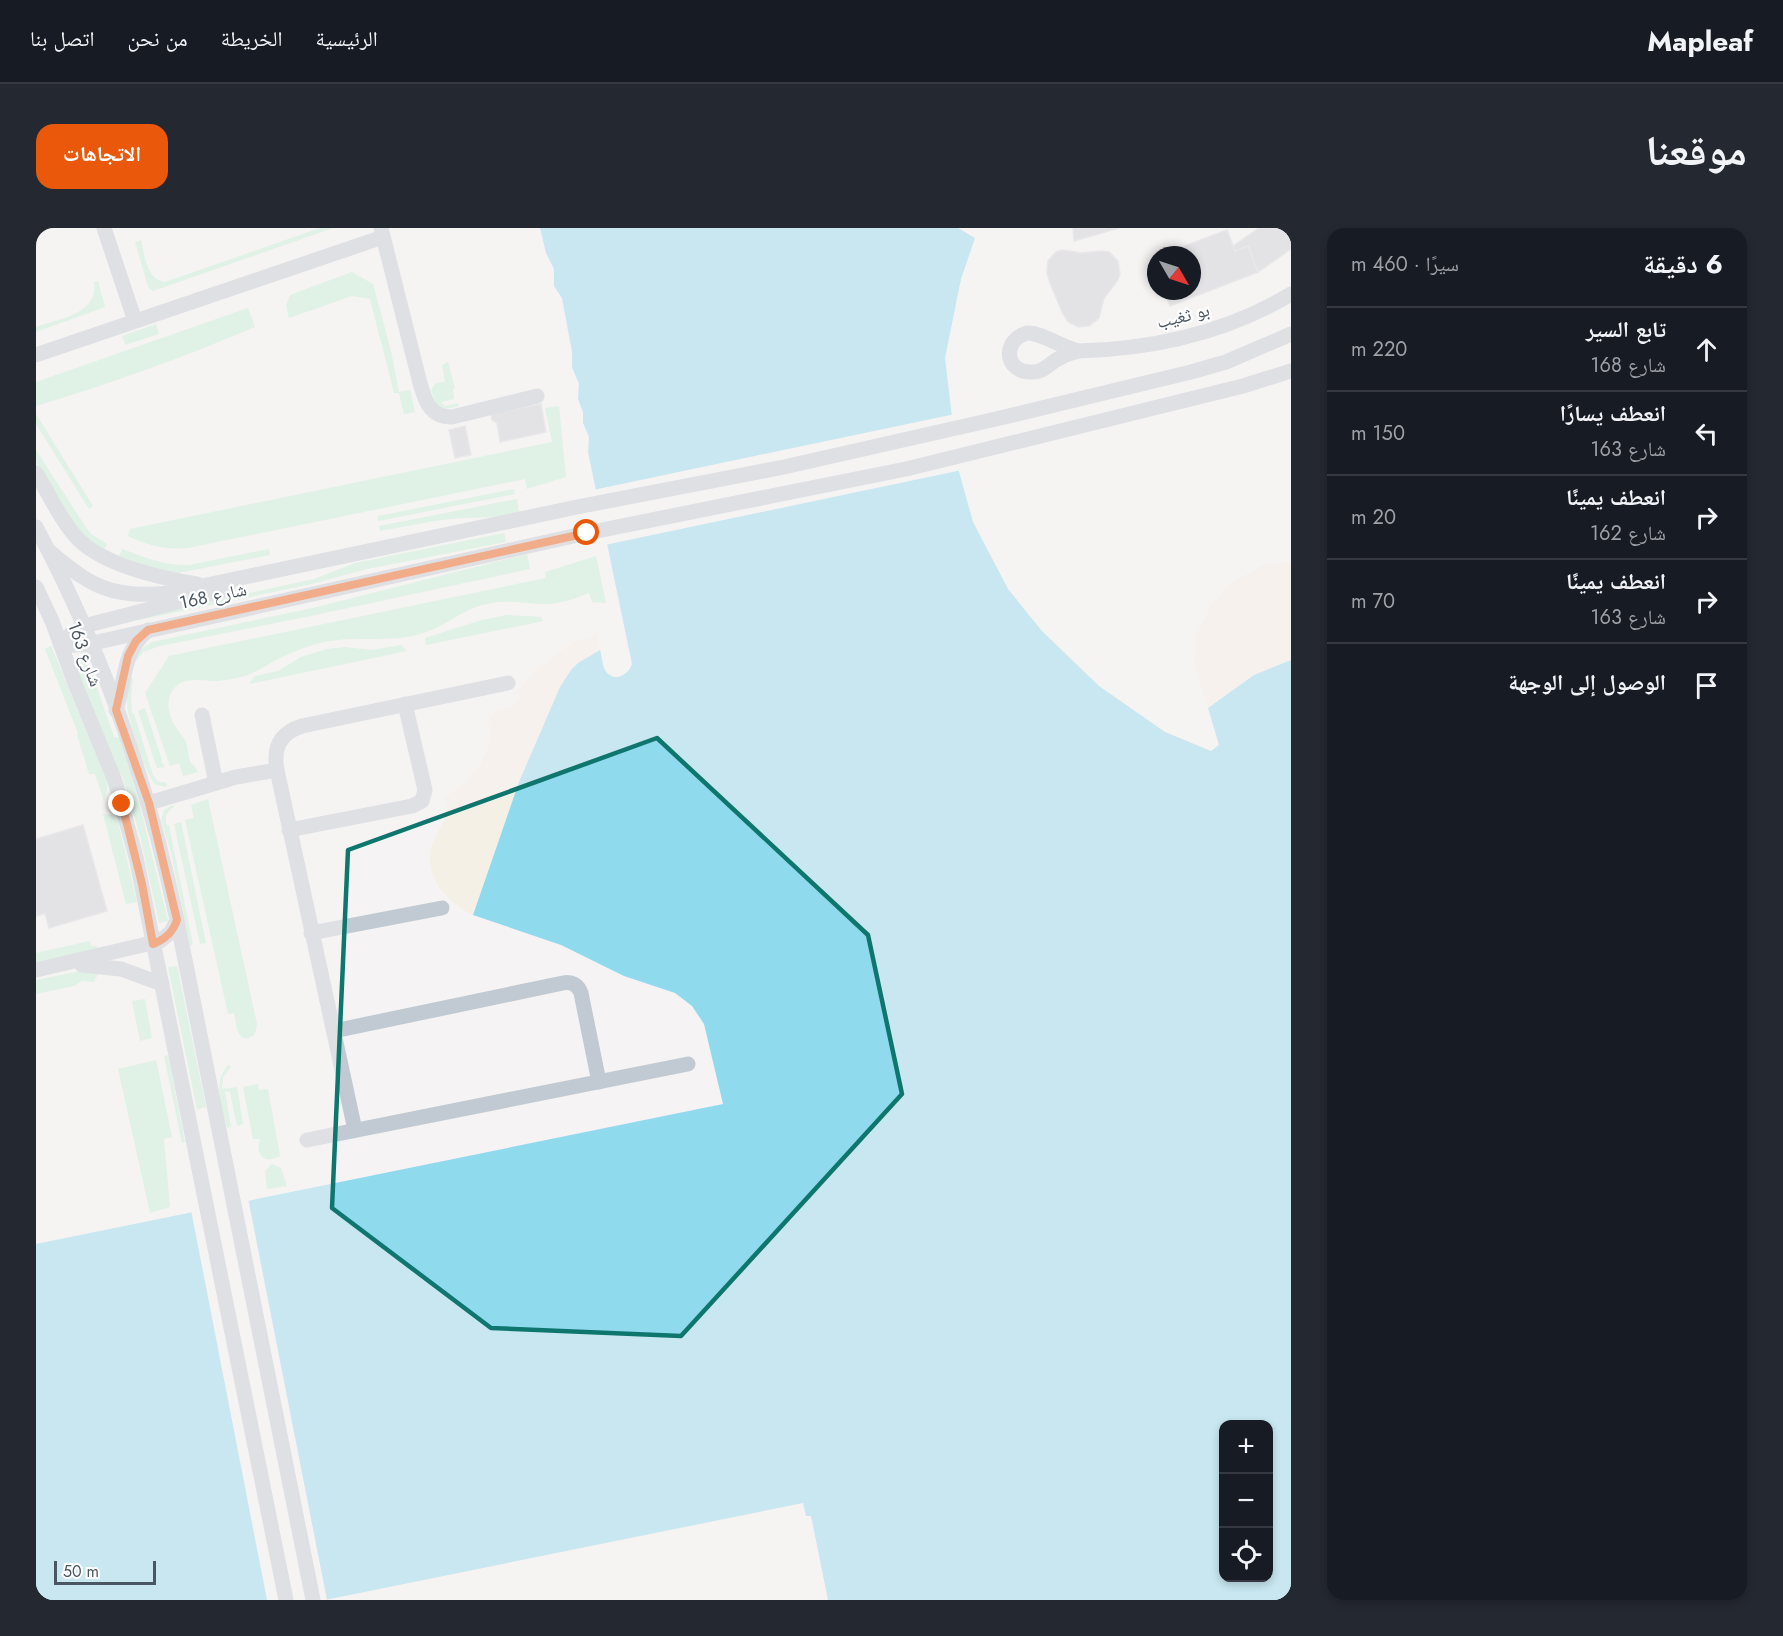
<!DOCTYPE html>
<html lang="ar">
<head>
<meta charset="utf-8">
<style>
  body { margin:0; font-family:Jost,"Noto Naskh Arabic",sans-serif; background:#242831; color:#f1f3f6; direction:rtl }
  .controls { position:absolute; right:18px; bottom:18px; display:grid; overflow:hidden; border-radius:12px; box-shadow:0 3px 9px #0003 }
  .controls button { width:54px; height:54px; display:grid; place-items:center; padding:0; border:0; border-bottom:2px solid #363941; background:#171b24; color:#f1f3f6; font:30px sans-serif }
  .compass { position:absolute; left:1111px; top:18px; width:54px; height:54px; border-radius:50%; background:#171b24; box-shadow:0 3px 9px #0003; rotate:129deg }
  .scale { position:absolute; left:18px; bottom:15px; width:102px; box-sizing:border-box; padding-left:6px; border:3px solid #4a5661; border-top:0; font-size:16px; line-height:21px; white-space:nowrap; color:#4a5661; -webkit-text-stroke:4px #fff; paint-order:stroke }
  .stop { position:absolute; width:18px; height:18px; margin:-14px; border:4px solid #ea580c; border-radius:50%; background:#fff }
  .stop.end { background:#ea580c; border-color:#fff; box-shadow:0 2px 6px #0008 }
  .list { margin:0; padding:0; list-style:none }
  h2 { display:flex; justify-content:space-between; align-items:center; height:78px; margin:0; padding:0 24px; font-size:26px }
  h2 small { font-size:20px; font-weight:400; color:#9ea1a6 }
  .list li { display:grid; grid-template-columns:39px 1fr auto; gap:18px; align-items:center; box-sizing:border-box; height:84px; padding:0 24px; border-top:2px solid #363941 }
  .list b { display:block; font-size:22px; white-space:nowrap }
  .list p { margin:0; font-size:20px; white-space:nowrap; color:#9ea1a6 }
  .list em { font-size:20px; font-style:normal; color:#9ea1a6 }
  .icon { flex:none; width:33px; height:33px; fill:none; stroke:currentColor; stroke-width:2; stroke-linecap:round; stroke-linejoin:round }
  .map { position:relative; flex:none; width:1255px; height:1372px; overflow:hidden; direction:ltr; border-radius:18px }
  header { display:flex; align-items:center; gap:36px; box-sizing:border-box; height:84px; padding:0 30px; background:#171b24; border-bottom:2px solid #363941 }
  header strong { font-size:28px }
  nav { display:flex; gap:33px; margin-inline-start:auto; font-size:21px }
  .intro { display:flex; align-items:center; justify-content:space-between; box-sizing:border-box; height:144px; padding:0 36px }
  h1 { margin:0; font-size:42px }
  .button { padding:15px 27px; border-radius:18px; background:#ea580c; color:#fff; font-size:21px; font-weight:700 }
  main { display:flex; gap:36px; padding:0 36px }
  aside { flex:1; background:#171b24; border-radius:18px; box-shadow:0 3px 9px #0003 }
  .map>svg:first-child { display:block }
  .green { fill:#c3f1d5 }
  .sand { fill:#f5f0e5 }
  .water { fill:#90daee; fill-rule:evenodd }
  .pier { fill:#f5f3f3 }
  .building { fill:#cdcfd5; stroke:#d7d9de; stroke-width:1.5 }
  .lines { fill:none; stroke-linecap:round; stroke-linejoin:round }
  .minor { stroke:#c1cad2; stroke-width:15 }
  .route { stroke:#ea580c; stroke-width:8 }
  .marked { fill:none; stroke:#0f766e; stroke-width:4.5; stroke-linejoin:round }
  .labels { text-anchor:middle; stroke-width:4.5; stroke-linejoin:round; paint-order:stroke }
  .street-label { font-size:18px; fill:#4a5661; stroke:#fff }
</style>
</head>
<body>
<header>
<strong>Mapleaf</strong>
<nav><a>الرئيسية</a><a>الخريطة</a><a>من نحن</a><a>اتصل بنا</a></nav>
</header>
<div class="intro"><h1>موقعنا</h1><a class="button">الاتجاهات</a></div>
<main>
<aside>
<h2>6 دقيقة<small>سيرًا · 460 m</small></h2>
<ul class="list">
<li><svg class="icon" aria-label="ahead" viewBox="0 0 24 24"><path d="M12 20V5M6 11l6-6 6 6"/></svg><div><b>تابع السير</b><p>شارع 168</p></div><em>220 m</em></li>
<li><svg class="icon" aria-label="left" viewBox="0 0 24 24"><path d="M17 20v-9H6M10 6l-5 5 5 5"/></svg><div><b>انعطف يسارًا</b><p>شارع 163</p></div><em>150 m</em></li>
<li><svg class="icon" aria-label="right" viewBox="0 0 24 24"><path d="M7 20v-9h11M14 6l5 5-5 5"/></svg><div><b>انعطف يمينًا</b><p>شارع 162</p></div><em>20 m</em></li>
<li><svg class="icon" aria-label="right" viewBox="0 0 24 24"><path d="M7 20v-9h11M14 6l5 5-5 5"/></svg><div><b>انعطف يمينًا</b><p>شارع 163</p></div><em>70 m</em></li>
<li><svg class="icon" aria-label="arrive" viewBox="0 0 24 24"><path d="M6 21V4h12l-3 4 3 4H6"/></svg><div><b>الوصول إلى الوجهة</b></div></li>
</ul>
</aside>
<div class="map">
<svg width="1255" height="1372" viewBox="0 0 1255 1372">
  <rect width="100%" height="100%" fill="#f5f3f3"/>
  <g class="green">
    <path d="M284,0H297L117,63L112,59L99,14L105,12C109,28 110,51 129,54Z"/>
    <polygon points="316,44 337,56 355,123 363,164 374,162 379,184 368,186 363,165 358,165 334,71 316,68 253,90 250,78 254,67"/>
    <path d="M62,53L69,79L0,104V99C23,91 63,86 58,54Z"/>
    <path d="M212,80L219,99C148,129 74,156 0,178V154Z"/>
    <polygon points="120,96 123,106 89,117 86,108"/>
    <polygon points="412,134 419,160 417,161 418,171 405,174 409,178 422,175 423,178 409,181 400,176 395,162 400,155 409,154 406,137"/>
    <path d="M523,178L530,249L491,261L489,251L152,320C130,322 112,318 92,308L94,301L516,214L509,180Z"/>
    <polygon points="0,186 57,278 53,281 0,196"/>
    <polygon points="0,222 49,298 55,306 71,316 67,323 42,303 0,234"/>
    <polygon points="478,261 479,266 342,293 342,288"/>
    <path d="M481,271L483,284C460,291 437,289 414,291C390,294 367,299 344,303L343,298Z"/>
    <polygon points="468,305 470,314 331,341 276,356 74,398 73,395 278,351 319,335"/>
    <path d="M86,321C108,329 129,338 153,337L233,321L234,327L142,345L119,341L83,328Z"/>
    <polygon points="491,326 494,341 270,389 124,418 107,424 100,433 97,431 105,421 116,414 281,379"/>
    <path d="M560,328L570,375L556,374L553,365C538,371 522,377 505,376C488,375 472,372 455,375C428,379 410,399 384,406C354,415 324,408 293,413C277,416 261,422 246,429C232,436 220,445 205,449C197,451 190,452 182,453C164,453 143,446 134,467C129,480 136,495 144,505C146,508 148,510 150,513C151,517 153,528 154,534L160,540L162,544L147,548L143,535L134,538L109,465L133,428L510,350L509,344Z"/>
    <polygon points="471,387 505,389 507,393 390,417 389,410 446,392"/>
    <polygon points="365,417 371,423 213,456 219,448 242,443 265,429 291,421 309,419 336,422"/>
    <polygon points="15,418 72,555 68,573 59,546 53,546 41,507 42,505 9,421"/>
    <polygon points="48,433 54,439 78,509 85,510 106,586 132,693 123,695 104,608 87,550 82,542 38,438 42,434"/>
    <path d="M93,449L97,450L95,468L96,485L98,486L117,547L121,553L131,555V559L120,557C110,549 93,492 91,478C90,468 92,459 93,449Z"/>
    <polygon points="109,480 126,532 125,534 129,539 121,540 102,483"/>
    <path d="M172,571L221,796L219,806C202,820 200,797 198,785L192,786L149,592L158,590L155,577Z"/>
    <path d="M137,577L138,579C131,583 128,589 131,597H133L157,717H154L135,625L125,592L128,582Z"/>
    <polygon points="67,586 76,587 82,594 101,674 90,676"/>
    <polygon points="145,594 170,715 164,716 138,596"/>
    <polygon points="54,713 55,718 61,718 62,722 0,736 0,725"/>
    <polygon points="141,738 170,879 161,881 132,739"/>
    <polygon points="44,743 62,746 58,754 46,753 38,758 0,766 0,752"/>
    <polygon points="109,771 116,810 104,813 96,773"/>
    <polygon points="132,827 149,914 146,915 128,828"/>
    <polygon points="120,832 136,909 128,911 134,979 114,985 82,841"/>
    <path d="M192,837L195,839L187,849L186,861L201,859L207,896L201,898L194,864L189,863L195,899L191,900C186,879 176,855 192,837Z"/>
    <path d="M222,856L223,862L232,861L244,928C234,933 227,933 222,922L224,911H217L207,859Z"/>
    <polygon points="236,936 245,940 251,958 231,961 229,943"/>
  </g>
  <g class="sand">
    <polygon points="1255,334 1255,432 1218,447 1172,480 1159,439 1160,407 1175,378 1195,355 1227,337"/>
    <path d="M561,407L564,422L542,435L535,442L524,459L483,554L437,687C409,673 384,645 398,612C403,601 415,586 411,574L407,570C430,557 450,536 455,509C456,502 452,493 457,487C461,481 467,480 473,481L484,470L481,465L483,461L499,442L514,433L517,428L538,414Z"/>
  </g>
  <path class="water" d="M504,0H922L939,10L925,51L909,130L922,240L937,294L972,361L1006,403L1063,458L1129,504L1175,523L1183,517L1172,480L1218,447L1255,432V1372H792L775,1288H770L767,1275L289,1372H0V1016L687,876L668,796L656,778L639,765L588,748L525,717L437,687L483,554L524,459L535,442L542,435L564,422C566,428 566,436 569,442C577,455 592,448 596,436L552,224L553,209L547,195V184L542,171L543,156L536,139V124L526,70L518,58V41L510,25ZM1188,1196H1232V1350H1188Z"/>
  <g class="pier">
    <polygon points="919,186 926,242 569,317 557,262"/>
    <polygon points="212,970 291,1372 231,1372 155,982"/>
  </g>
  <g class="building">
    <polygon points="1037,0 1083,0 1038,13"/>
    <polygon points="1223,0 1255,0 1255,21 1222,44 1212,18 1199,23 1197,18"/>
    <polygon points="1191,2 1199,23 1212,18 1222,44 1134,78 1128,63 1156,63 1156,27 1130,27 1130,25"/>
    <polygon points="1026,22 1045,25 1066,23 1073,24 1082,33 1084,46 1082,52 1068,70 1063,90 1053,98 1042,99 1032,94 1026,84 1014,55 1011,45 1012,33 1020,24"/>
    <polygon points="505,176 510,204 464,214 461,195 456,192 455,186"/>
    <polygon points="429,198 435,227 419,230 413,202"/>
    <polygon points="47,597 71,683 13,700 9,685 1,688 0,684 0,611"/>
  </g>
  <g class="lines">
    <g class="minor">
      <polyline points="68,0 99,93"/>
      <path d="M345,0L384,155C389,173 394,189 416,189L501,168"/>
      <path d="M991,105C1007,105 1025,119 1042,123C1034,125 1027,128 1020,132C1012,137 1006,145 995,144C968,144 966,112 991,105Z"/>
      <path d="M1042,123C1117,121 1190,105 1255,66"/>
      <polyline points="0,127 347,9"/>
      <path d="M0,245C13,266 25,293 42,311C69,338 125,350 161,356"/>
      <path d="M0,299C66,422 112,555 141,692L277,1372"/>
      <path d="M13,323C55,359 77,371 133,365L546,278L748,239L960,191L1155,144L1190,134L1255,106"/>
      <polyline points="0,359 16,393 38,453 79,553 100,629 250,1372"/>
      <polyline points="25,417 48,417 551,305 870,241 1207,158 1255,143"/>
      <polyline points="25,417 35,406 48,398 192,361"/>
      <path d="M80,482C90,451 86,424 112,402"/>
      <polyline points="166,487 180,555"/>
      <polyline points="113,575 200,549 241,542"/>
      <polyline points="253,602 376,578 386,573 389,562 369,476"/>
      <polyline points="275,705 406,680"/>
      <polyline points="46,737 85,741 126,756"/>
      <polyline points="0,742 124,713 135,704 141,692"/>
      <path d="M298,803L527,755C536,753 542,757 545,765L563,854"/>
      <path d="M319,902L241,542C237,520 244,505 266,498L472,455"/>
      <polyline points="271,912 652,836"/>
    </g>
  </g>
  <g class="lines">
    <path class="route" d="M86,576L106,656L117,716C130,711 137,704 141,692L113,575L80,482L92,428L100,413L112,402L551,305"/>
  </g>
  <path d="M0 0H1255V1372H0ZM621,510L832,707L866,866L645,1108L455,1100L296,980L312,622Z" fill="#f5f3f3" fill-opacity=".55" fill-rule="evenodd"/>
  <path class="marked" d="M621,510L832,707L866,866L645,1108L455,1100L296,980L312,622Z"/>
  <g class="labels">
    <g class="street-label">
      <text transform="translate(1147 88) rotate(-14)" y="6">بو ثغيب</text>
      <text transform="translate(177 368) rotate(-12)" y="6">شارع 168</text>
      <text transform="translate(49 426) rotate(70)" y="6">شارع 163</text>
    </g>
  </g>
</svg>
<div class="controls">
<button>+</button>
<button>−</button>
<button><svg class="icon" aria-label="locate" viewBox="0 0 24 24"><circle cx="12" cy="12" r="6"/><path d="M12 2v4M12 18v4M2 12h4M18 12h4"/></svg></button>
</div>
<svg class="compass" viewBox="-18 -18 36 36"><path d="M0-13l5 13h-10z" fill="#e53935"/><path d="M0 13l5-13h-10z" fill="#9ea1a6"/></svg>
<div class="scale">50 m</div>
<div class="stop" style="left:551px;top:305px"></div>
<div class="stop end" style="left:86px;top:576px"></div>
</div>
</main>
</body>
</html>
